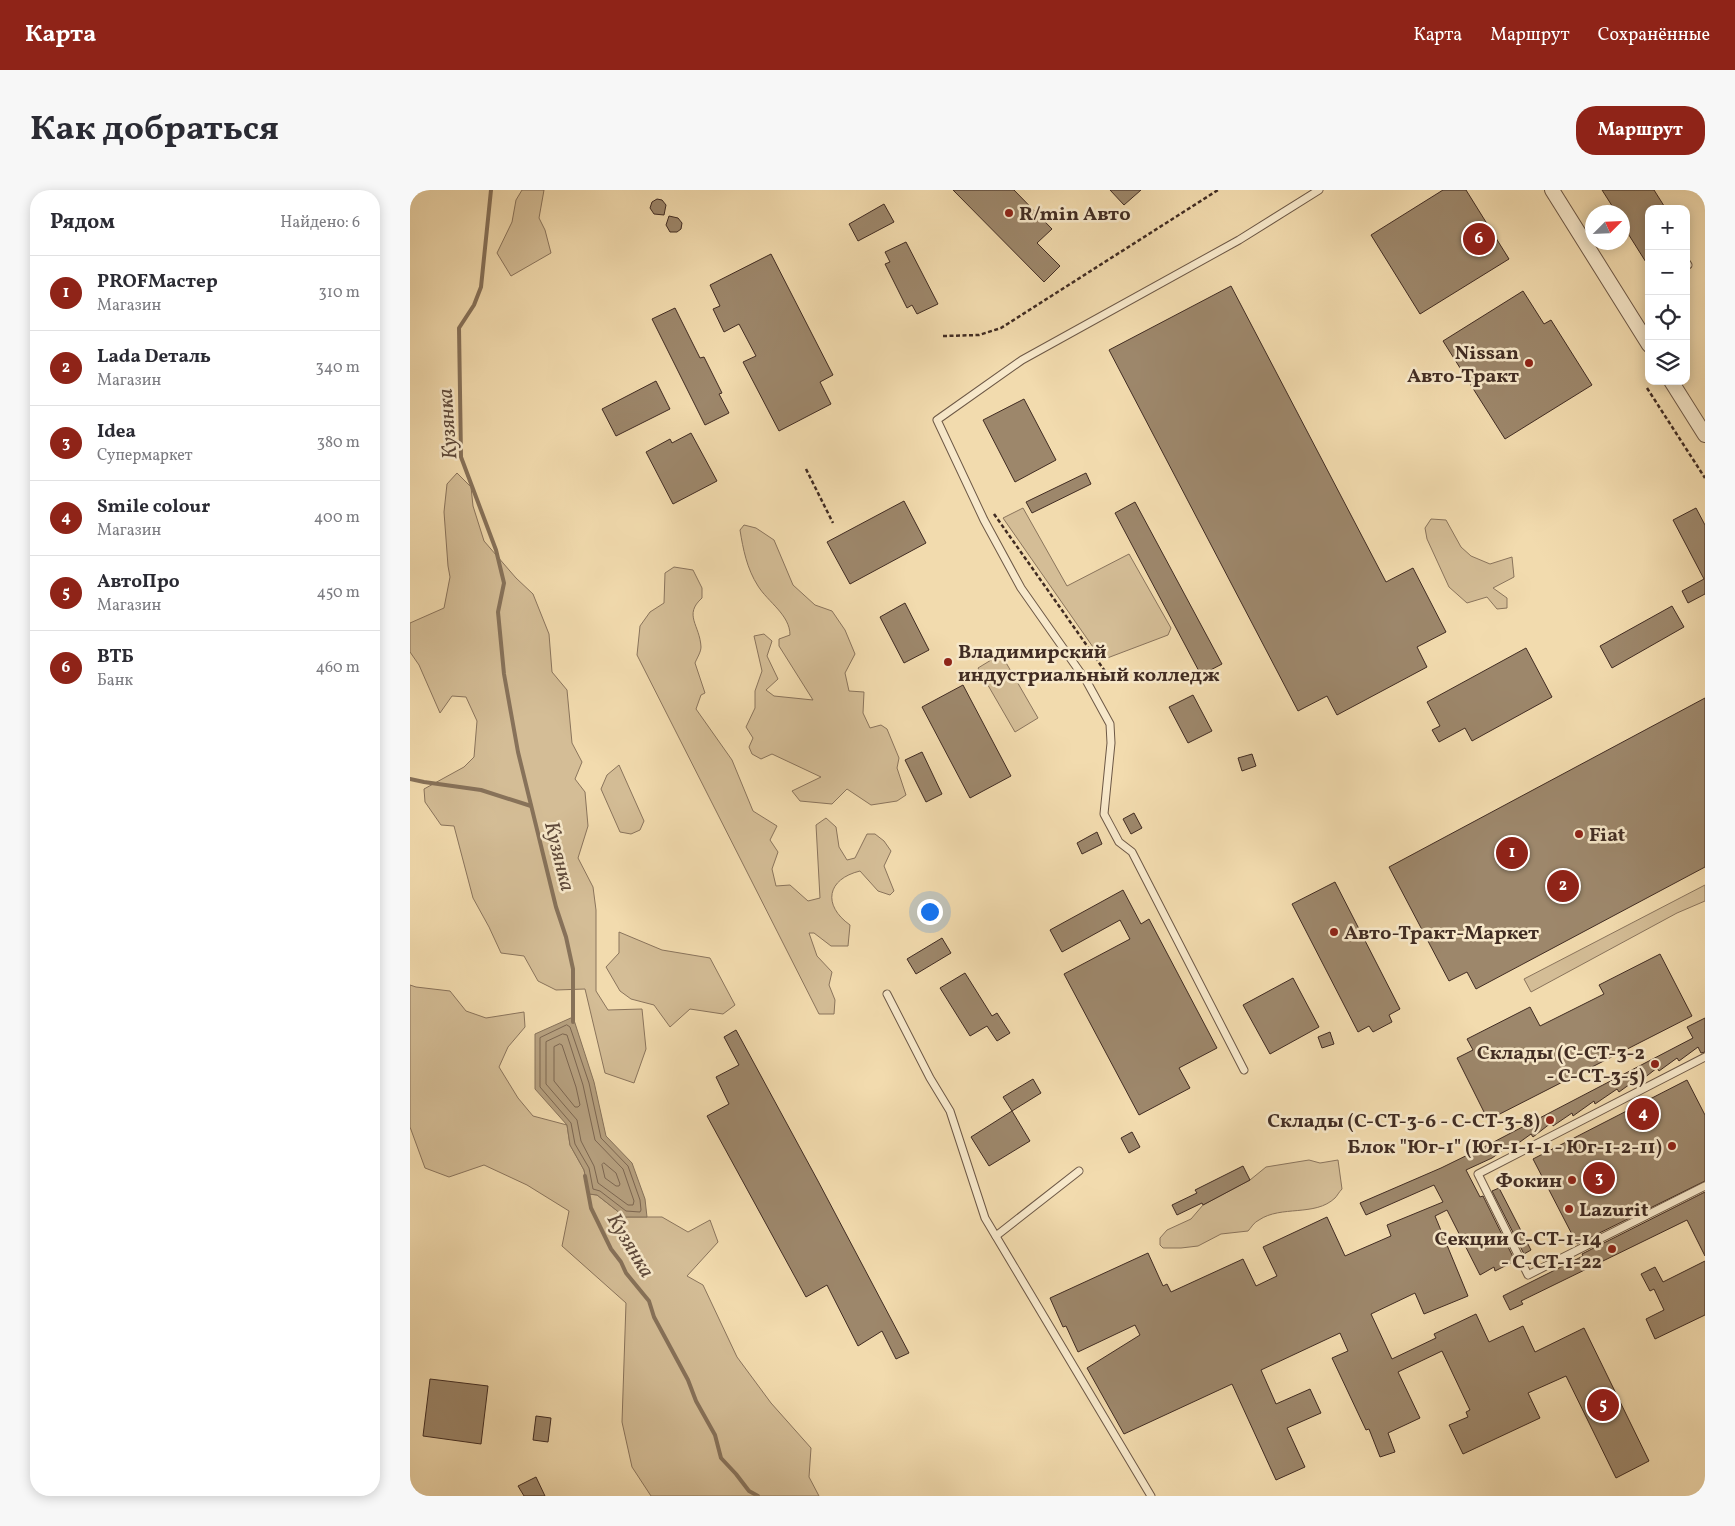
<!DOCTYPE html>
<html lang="ru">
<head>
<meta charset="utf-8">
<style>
  body { margin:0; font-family:Vollkorn,serif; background:#f7f7f7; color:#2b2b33 }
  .controls { position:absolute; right:15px; top:15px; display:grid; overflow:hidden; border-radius:10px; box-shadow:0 2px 12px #0003 }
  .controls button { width:45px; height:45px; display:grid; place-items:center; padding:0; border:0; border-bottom:1px solid #e1e1e2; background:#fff; color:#2b2b33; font:25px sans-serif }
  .compass { position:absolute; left:1175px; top:15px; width:45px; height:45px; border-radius:50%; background:#fff; box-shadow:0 2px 12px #0003; rotate:66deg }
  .you { position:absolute; left:519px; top:721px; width:18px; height:18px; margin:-12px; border:4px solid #fff; border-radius:50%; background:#1a73e8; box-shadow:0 0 0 8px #1a73e833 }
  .badge { display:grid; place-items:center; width:32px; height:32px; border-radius:50%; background:#8f2418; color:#fff; font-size:16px; font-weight:700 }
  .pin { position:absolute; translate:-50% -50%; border:2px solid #fff; box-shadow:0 1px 5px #0006 }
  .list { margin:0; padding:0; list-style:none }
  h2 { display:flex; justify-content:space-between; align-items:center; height:65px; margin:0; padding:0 20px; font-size:21px }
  h2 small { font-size:16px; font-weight:400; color:#7c7c81 }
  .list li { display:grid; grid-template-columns:32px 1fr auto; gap:15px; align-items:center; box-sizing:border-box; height:75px; padding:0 20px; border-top:1px solid #e1e1e2 }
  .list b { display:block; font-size:19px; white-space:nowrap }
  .list p { margin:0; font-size:16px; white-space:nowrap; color:#7c7c81 }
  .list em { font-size:16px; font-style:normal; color:#7c7c81 }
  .icon { flex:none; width:28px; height:28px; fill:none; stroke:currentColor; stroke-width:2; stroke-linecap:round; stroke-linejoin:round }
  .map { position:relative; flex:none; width:1295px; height:1306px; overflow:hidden; border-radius:20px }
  header { display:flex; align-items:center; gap:30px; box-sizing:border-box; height:70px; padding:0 25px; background:#8f2418; color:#fff }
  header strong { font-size:24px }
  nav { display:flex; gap:28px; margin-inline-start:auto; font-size:18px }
  .intro { display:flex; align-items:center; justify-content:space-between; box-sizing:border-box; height:120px; padding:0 30px }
  h1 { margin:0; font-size:35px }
  .button { padding:12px 22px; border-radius:20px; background:#8f2418; color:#fff; font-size:18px; font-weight:700 }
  main { display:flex; gap:30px; padding:0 30px }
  aside { flex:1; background:#fff; border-radius:20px; box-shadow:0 2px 12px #0003 }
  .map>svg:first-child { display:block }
  .green { fill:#d4bd96; stroke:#8a745c }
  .water { fill:#b6a07f; stroke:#87725a }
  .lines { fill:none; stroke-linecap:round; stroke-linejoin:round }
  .shore { stroke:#7c6651; stroke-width:1 }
  .stream { stroke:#87725a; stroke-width:4 }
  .building { fill:#9d876b; stroke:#412c23 }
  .service-casing { stroke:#6d5846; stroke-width:9 }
  .minor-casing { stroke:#6d5846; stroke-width:16 }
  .path { stroke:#412c23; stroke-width:2.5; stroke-dasharray:4 2.5; stroke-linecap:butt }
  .service { stroke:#f7e8ca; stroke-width:7 }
  .minor { stroke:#f7e8ca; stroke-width:14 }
  .poi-dot { fill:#8f2418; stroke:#f7e8ca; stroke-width:2 }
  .labels { text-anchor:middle; stroke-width:5; stroke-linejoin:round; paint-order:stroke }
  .poi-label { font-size:20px; font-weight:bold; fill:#412c23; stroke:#f7e8ca; text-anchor:end }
  .water-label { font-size:21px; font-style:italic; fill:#5e493a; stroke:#f7e8ca }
</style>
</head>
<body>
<header>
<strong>Карта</strong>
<nav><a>Карта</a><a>Маршрут</a><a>Сохранённые</a></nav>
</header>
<div class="intro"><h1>Как добраться</h1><a class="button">Маршрут</a></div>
<main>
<aside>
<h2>Рядом<small>Найдено: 6</small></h2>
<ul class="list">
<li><span class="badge">1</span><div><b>PROFМастер</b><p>Магазин</p></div><em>310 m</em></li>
<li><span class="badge">2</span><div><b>Lada Dеталь</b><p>Магазин</p></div><em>340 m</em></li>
<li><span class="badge">3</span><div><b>Idea</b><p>Супермаркет</p></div><em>380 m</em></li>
<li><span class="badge">4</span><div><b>Smile colour</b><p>Магазин</p></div><em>400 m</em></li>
<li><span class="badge">5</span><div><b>АвтоПро</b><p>Магазин</p></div><em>450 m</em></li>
<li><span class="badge">6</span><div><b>ВТБ</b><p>Банк</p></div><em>460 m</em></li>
</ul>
</aside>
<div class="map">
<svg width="1295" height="1306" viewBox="0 0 1295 1306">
  <rect width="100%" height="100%" fill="#f2dbae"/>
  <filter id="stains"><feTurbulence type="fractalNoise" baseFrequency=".004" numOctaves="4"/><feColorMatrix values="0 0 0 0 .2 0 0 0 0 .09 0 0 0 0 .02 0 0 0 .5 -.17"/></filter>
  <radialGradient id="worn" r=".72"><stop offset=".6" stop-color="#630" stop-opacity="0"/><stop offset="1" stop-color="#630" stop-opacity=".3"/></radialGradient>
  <g class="green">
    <polygon points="112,0 134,0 129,28 135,40 141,63 101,86 87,63 102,32 106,10"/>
    <polygon points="47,283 61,297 63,316 74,351 106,388 123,404 139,444 142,482 157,500 162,553 172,572 165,589 175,602 178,636 168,668 183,697 186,720 186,801 198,820 232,819 236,859 224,893 195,883 175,799 146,800 128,791 114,766 91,763 79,737 63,708 44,636 31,635 15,612 14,599 54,577 64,567 67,531 56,507 42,506 30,523 9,475 0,462 0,433 34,418 40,387 38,376 34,322 37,294"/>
    <polygon points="613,318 657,396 719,364 761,438 758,445 692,470 593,328"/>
    <polygon points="1021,329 1036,330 1051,357 1061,366 1080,374 1102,367 1104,387 1083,398 1097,408 1097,418 1087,419 1077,407 1057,413 1039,397 1017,349 1015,338"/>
    <path d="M334,335L346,338L364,350L383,395L405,415L422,421L435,440L445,464L435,483L439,501L454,502L453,523L460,538L471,535L477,539L489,568L487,578L496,605L487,611L461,615L437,599L422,614L390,611L382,601L411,587L362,564L351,569L342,564L339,557L343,548L336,537L345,518V501L352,481L344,446L354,444L362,451L357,466L368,489L356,500L364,506L403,510L369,456V449L380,445C380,425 358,412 348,396C337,379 333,359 330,340Z"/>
    <path d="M264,377L283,380L292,398V408C273,425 290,435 291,457C291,462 287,468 285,473L295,503L291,505L286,519L322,570L343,621L367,636L360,650L368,662L362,679L366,696L380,695L398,711L410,708L406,635L416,628L426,637L429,657L437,670L445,668L457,644H465L474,651L481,661L474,676L484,701L480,705L468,701L450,681C417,689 412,715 440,735L438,756H421L404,743H399L407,766L422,782L419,795L425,810L424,824H409L227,465L230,436L240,422L254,413L255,383Z"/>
    <polygon points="591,464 628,528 605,542 568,478"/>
    <polygon points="209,575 234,631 230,640 221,644 210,642 191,599 197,585"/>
    <polygon points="1295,695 1295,711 1267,723 1121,802 1114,789"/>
    <polygon points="209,742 252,760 300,768 325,815 313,824 280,819 260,837 244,815 221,809 210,801 196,777 209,763"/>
    <polygon points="0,795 6,797 40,801 56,821 76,828 114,822 115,837 98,857 89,877 108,908 123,926 157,935 160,955 174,980 179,1004 187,1005 215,1027 252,1027 278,1042 300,1030 308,1052 277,1086 293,1095 327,1167 361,1213 401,1258 399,1287 409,1306 241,1306 222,1277 212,1232 216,1113 152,1056 159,1021 117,995 74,975 39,987 15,978 0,937"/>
    <path d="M899,970L910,973L928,970L932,999C929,1002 927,1006 925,1008C905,1027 871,1015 849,1030C844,1032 841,1038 838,1041L811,1044L788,1056L771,1058H753L750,1055V1048L757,1040L781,1029L793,1015L840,990L856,977Z"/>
  </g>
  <polygon class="water" points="163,827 184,892 196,946 222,973 235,1009 237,1027 215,1027 187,1005 179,1004 174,980 160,955 157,935 125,899 125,844"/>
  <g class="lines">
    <g class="shore">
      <polygon points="157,835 160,837 179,893 191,948 218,976 230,1010 231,1020 230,1022 216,1021 190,1001 183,999 179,978 165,954 161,933 130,897 130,848"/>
      <polygon points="153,844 157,845 173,895 185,950 213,979 224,1011 223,1015 218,1015 188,993 184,976 171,951 167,930 136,894 136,852"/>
      <polygon points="150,854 152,855 166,897 170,915 168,917 165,917 144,891 144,857"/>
      <polygon points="194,973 206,983 210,994 209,996 206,996 195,988 192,975"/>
    </g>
    <g class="stream">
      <polyline points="81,0 71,97 64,115 49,138 51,267 86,360 94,393 88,422 94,484 108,562 146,717 156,747 163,779 163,832"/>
      <polyline points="0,589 14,592 71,600 121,616"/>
      <polyline points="175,986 181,1018 201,1059 211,1072 216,1083 239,1111 244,1127 278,1190 286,1211 305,1245 311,1268 326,1284 339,1301 348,1306"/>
    </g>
  </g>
  <g class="building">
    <polygon points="543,0 604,0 642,39 627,53 650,76 634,92"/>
    <polygon points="700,0 731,0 714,15"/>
    <polygon points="1033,0 1056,0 1099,69 1010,124 961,45"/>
    <polygon points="1192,0 1244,0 1256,19 1239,19 1239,77 1212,34 1212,22 1206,22"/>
    <polygon points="247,9 252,10 256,15 254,25 244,24 240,18 242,12"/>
    <polygon points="474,14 484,32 448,51 439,34"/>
    <polygon points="259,26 268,28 272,33 271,39 267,42 260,42 256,35"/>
    <polygon points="496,52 528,114 507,124 502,115 497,118 475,74 480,72 475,62"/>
    <polygon points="361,64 423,185 410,192 421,214 369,241 333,172 346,166 329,134 314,142 303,119 310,116 300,95"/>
    <polygon points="821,96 976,392 1003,378 1036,442 1007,457 1017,477 927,525 917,506 888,521 699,160"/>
    <polygon points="1113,101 1134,134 1141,130 1182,195 1095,249 1033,151"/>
    <polygon points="265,118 290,168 294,167 312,203 309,204 319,223 295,235 242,129"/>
    <polygon points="246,191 260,219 206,246 192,219"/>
    <polygon points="614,209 646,270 605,292 573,230"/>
    <polygon points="281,243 307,291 263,314 236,262 260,249 262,253"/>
    <polygon points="676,283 681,294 622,323 616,312"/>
    <polygon points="494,311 516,353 440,394 417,352"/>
    <polygon points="725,312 812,474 791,485 705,323"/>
    <polygon points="1286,318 1295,335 1295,404 1278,413 1272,401 1294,389 1263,330"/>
    <polygon points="495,413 519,460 494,473 470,427"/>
    <polygon points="1262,416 1274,437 1202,478 1190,456"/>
    <polygon points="1116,458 1142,507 1062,551 1055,538 1029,552 1022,540 1030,536 1017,512"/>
    <polygon points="553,495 601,586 560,608 512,517"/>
    <polygon points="783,505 802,541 778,553 759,517"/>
    <polygon points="1295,508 1295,677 1066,799 1057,782 1039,791 979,677"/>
    <polygon points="512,562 532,604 516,612 495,570"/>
    <polygon points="842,564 846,576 832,581 828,568"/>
    <polygon points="724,623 732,638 721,644 713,629"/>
    <polygon points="687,642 692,654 672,664 667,653"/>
    <polygon points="925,692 990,819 979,825 982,832 963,842 959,836 948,842 882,714"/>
    <polygon points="713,700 731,734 739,729 807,858 769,878 780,898 729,925 654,784 720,749 710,730 652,762 640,740"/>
    <polygon points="532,748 541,763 506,784 497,769"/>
    <polygon points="1250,764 1282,826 1078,930 1047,868 1063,860 1057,849 1120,817 1130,836 1194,804 1189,795"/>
    <polygon points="555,783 582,826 587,823 600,843 587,851 577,836 560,846 530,798"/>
    <polygon points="883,788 909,837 860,864 833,815"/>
    <polygon points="1295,828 1295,862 1291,863 1288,857 1269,871 1267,868 1249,881 1247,878 1229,892 1227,889 1209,902 1207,899 1185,914 1184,911 1163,926 1162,923 1143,936 1141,933 1123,947 1121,944 1103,957 1102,954 1082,968 1056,980 1070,1007 1073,1006 1104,1069 1102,1070 1103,1072 1085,1081 1084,1077 1070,1085 1037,1020 1025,1026 1058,1106 1014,1124 1005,1103 961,1124 982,1169 1026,1148 1024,1144 1066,1124 1079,1152 1113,1136 1125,1162 1174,1138 1239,1271 1206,1288 1156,1186 1118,1203 1130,1228 1053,1264 1039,1235 1058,1227 1056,1222 1060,1220 1032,1161 988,1182 1010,1228 978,1243 985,1262 970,1267 959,1239 956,1240 922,1168 938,1161 930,1143 851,1180 866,1214 900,1199 911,1223 877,1238 895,1277 866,1290 822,1194 714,1244 677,1178 730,1145 725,1135 668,1162 656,1136 653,1137 640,1108 738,1063 753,1096 757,1094 761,1102 833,1069 846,1096 867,1086 853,1057 917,1027 935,1066 981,1046 977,1035 1033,1012 1024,995 956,1025 950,1013 1031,978 1076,956 1283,848 1277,837"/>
    <polygon points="326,840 408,991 499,1163 486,1169 472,1141 448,1156 417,1095 396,1107 297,926 319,914 306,887 329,875 314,847"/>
    <polygon points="920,842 924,854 912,858 908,847"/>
    <polygon points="623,889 631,903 602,921 593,907"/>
    <polygon points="1277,890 1295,925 1295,991 1167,1054 1123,969"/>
    <polygon points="602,921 620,951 579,976 561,947"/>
    <polygon points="722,942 730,957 719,963 711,948"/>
    <polygon points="833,976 840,990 793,1015 792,1013 767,1025 762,1015 787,1003 785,1000"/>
    <polygon points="1089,998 1121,1060 1114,1064 1082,1001"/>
    <polygon points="1295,1002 1295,1066 1277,1030 1111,1111 1113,1114 1100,1120 1093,1106 1173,1066 1172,1064"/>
    <polygon points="1295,1071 1295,1125 1245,1149 1236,1129 1254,1120 1244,1099 1240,1101 1231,1084 1245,1077 1253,1092"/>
    <polygon points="20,1189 78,1196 71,1254 13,1246"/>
    <polygon points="126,1226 141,1228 138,1252 123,1250"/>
    <polygon points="126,1287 135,1306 114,1306 108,1296"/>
  </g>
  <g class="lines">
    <g class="service-casing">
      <g id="service">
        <polyline points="1276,72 1278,75"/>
        <polyline points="477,804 520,888 540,921 575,1028 741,1306"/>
        <polyline points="1295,867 1068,984 1118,1085 1295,996"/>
        <polyline points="834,880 722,662 709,652 694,624 701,553 700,534 677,492 611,398 574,330 527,230 612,170 829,50 909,0"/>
        <polyline points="586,1046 669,981"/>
      </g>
    </g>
    <g class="minor-casing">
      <g id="minor">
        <polyline points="1142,0 1239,155"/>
        <polyline points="1261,191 1295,245"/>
      </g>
    </g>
    <g class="path">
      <polyline points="533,146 569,145 591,138 808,0"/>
      <polyline points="1237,198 1295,288"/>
      <polyline points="396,279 423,333"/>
      <polyline points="584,324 697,484"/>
    </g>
    <use href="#service" class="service"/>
    <use href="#minor" class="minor"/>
  </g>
  <g class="poi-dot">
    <circle cx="599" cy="23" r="5"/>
    <circle cx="1119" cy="173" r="5"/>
    <circle cx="538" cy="472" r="5"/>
    <circle cx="1169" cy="644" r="5"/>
    <circle cx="924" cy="742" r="5"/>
    <circle cx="1245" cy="874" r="5"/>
    <circle cx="1140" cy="930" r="5"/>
    <circle cx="1262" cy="956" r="5"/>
    <circle cx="1162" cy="990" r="5"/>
    <circle cx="1159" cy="1019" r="5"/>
    <circle cx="1202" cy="1059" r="5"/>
  </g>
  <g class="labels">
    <g class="poi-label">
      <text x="609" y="30" text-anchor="start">R/min Авто</text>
      <text x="1109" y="169">Nissan<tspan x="1109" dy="23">Авто-Тракт</tspan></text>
      <text x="548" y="468" text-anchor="start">Владимирский<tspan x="548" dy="23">индустриальный колледж</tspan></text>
      <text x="1179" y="651" text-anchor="start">Fiat</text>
      <text x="934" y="749" text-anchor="start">Авто-Тракт-Маркет</text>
      <text x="1235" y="869">Склады (С-СТ-3-2<tspan x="1235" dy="23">- С-СТ-3-5)</tspan></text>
      <text x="1130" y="937">Склады (С-СТ-3-6 - С-СТ-3-8)</text>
      <text x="1252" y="963">Блок "Юг-1" (Юг-1-1-1 - Юг-1-2-11)</text>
      <text x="1152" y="997">Фокин</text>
      <text x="1169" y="1026" text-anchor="start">Lazurit</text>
      <text x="1192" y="1055">Секции С-СТ-1-14<tspan x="1192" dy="23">- С-СТ-1-22</tspan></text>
    </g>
    <g class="water-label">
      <text transform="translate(37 234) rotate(-94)" y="7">Кузянка</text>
      <text transform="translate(150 666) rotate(76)" y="7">Кузянка</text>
      <text transform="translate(221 1055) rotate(59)" y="7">Кузянка</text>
    </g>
  </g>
  <rect width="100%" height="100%" filter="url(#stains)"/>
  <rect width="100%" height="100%" fill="url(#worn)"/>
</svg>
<div class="controls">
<button>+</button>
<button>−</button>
<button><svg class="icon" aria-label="locate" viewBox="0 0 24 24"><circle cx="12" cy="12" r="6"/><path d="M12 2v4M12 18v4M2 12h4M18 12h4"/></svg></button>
<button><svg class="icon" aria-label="layers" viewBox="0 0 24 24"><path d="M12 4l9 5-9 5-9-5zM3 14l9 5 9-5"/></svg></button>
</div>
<svg class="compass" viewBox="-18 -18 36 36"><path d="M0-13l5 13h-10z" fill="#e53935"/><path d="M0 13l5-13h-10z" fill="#7c7c81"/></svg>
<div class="you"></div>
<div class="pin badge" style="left:1102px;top:663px">1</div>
<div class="pin badge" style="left:1153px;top:696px">2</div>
<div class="pin badge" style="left:1189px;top:988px">3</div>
<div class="pin badge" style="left:1233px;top:924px">4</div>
<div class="pin badge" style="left:1193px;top:1215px">5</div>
<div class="pin badge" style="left:1069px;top:49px">6</div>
</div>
</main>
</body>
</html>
